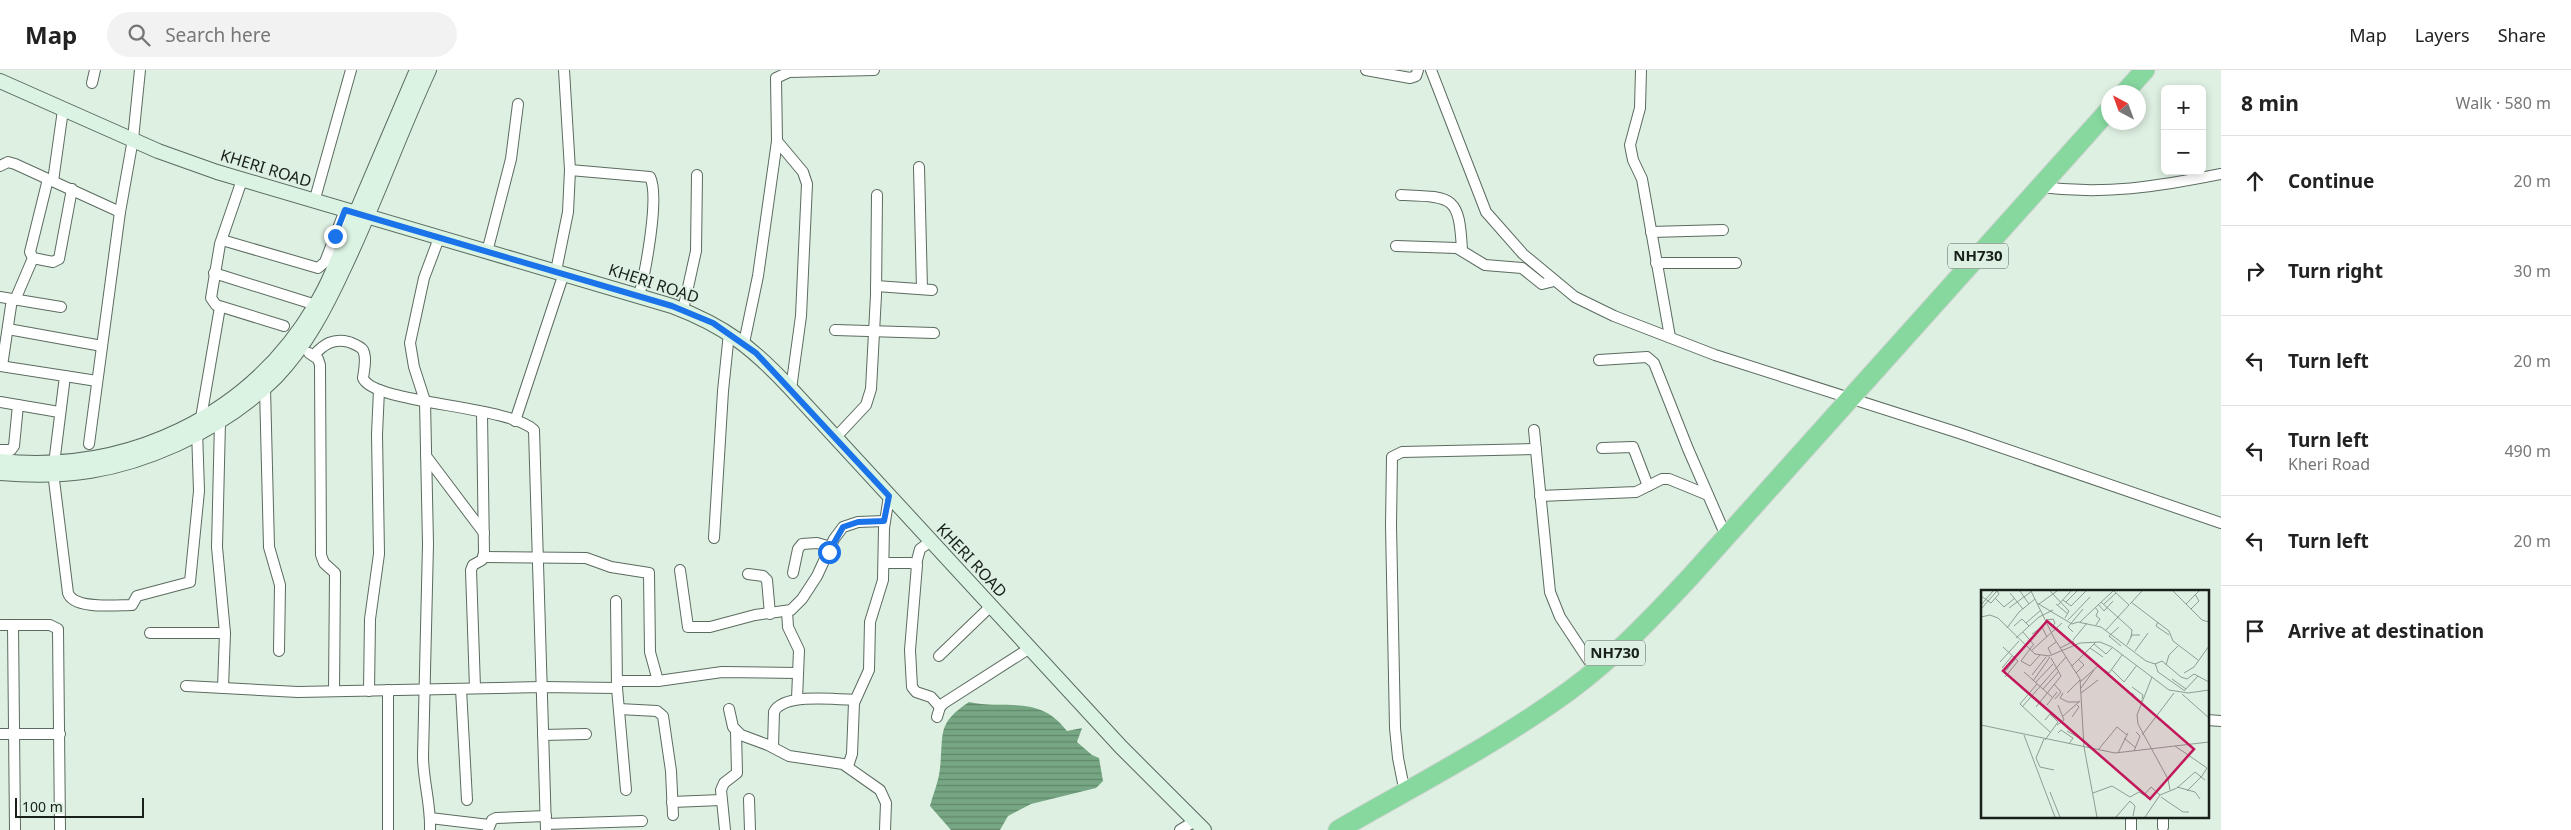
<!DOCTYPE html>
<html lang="en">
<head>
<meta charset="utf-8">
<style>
  body { margin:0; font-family:"Noto Sans",sans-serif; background:#f2f2f2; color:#222 }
  .controls { position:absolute; right:15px; top:15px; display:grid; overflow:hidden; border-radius:8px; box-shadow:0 2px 8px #0003 }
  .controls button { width:45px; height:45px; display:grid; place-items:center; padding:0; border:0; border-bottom:1px solid #e0e0e0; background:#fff; color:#222; font:25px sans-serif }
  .compass { position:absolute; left:2101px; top:15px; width:45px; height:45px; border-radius:50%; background:#fff; box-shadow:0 2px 8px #0003; rotate:319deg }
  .scale { position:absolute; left:15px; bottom:12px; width:129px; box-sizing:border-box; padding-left:5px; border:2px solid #19201b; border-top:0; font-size:14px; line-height:18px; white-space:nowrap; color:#19201b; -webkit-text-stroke:4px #def0e2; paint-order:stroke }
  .stop { position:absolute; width:15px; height:15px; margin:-11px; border:4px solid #1a73e8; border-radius:50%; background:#fff }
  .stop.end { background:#1a73e8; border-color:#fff; box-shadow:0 1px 5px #0008 }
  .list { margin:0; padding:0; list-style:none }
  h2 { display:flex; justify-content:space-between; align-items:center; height:65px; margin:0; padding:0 20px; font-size:21px }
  h2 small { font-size:16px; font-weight:400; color:#767676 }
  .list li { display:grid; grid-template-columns:32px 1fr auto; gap:15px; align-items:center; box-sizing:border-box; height:90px; padding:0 20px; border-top:1px solid #e0e0e0 }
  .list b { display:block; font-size:19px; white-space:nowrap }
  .list p { margin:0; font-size:16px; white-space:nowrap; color:#767676 }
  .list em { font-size:16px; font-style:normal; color:#767676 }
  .icon { flex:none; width:28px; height:28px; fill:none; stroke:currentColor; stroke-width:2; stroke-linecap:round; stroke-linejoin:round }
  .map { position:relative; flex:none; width:2221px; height:760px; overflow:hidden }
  header { display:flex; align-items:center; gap:30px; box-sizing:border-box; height:70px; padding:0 25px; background:#fff; border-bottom:1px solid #e0e0e0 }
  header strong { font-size:24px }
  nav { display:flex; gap:28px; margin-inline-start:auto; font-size:18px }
  .search { width:350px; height:45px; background:#f2f2f2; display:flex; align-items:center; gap:12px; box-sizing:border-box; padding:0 18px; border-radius:28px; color:#767676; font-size:19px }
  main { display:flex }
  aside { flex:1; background:#fff }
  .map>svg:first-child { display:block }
  .water { fill:url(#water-rules) }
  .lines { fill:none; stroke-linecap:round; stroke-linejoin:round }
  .street-casing { stroke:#5b6b5f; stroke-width:12 }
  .secondary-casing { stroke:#5b6b5f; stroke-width:16 }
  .highway-casing { stroke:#d1d2d1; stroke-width:21 }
  .street { stroke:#fff; stroke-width:10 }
  .secondary { stroke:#dbf3e2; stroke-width:14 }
  .highway { stroke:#86d89f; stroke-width:19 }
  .route { stroke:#1a73e8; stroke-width:6 }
  .labels { text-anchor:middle; stroke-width:4; stroke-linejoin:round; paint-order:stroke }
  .shield { fill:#def0e2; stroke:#545e57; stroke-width:1 }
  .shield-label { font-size:15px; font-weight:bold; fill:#19201b }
  .street-label { font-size:16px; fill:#19201b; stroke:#def0e2 }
  .inset-road { fill:none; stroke:#8f9d92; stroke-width:1 }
  .view { fill:#c2185b; fill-opacity:0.15; stroke:#c2185b; stroke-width:2.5 }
  .inset-edge { fill:none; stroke:#19201b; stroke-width:2.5 }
</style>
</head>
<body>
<header>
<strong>Map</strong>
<div class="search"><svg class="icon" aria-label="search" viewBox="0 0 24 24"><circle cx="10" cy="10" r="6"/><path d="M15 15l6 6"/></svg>Search here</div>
<nav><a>Map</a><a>Layers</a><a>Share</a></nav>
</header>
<main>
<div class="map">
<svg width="2221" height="760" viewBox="0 0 2221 760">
  <defs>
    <pattern id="water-rules" width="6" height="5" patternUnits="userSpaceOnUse" patternTransform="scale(1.25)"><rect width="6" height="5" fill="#76a683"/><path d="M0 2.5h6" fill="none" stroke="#60876a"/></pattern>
  </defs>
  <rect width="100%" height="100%" fill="#def0e2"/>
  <path class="water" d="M969,632C1007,640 1039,624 1067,661L1082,658L1077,672L1092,685L1099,688L1103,711L1096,718L1031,734L1008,746L1000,760H951L930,736C933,724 939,711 940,698C944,663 936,654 969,632Z"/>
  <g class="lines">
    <g class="street-casing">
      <g id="street">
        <polyline points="1366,0 1410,8 1416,6 1418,0"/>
        <polyline points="1431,0 1486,142 1523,184 1575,227 1614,246 1715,285 1959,363 2221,453"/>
        <polyline points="1641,0 1640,38 1630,75 1633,90 1642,109 1670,267"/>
        <polyline points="92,13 95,0"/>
        <polyline points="777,71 803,102 807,114 801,246 791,319"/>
        <polyline points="0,96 8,92 15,94 120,142"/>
        <polyline points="919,97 922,219"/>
        <path d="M570,100L650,107C660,127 645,203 639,226"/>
        <polyline points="48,109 30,182 33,188 53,192 59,189 72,119"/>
        <polyline points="242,110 220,174 211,228 216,235 284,256"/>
        <polyline points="53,111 63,40"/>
        <path d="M2040,117C2106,125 2156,117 2221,104"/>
        <path d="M1401,125C1454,127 1459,126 1462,180"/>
        <polyline points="314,132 351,0"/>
        <polyline points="1651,162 1723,160"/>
        <polyline points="222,170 318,198 325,192 345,140"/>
        <polyline points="1396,176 1457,178 1485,195 1522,198 1542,214 1554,211"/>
        <polyline points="487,182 511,89 518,34"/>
        <polyline points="1656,193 1736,193"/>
        <polyline points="556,201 568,142 570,100 564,0"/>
        <polyline points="214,203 316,235"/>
        <polyline points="876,216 932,220"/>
        <polyline points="0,227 61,237"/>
        <polyline points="15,230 33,188"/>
        <polyline points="683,240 696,181 697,105"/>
        <polyline points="8,259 102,276"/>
        <polyline points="835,260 934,263"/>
        <polyline points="744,273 758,206 777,71 776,8 789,2 874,0"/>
        <polyline points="309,283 318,289 320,295 321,485 324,493 335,503 334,621"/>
        <path d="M314,285C324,274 333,268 349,272C354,274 360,276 363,280C367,288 364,300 363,308C373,334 508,335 534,360L546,760"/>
        <polyline points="1599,290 1647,287 1654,293 1688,379 1726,466"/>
        <polyline points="0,296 97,311"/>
        <polyline points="2,296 12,229"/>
        <path d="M65,306L53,402L68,523C74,540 117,535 132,535L137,526L190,512L199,421L197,360"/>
        <polyline points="265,318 269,477 280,515 279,581"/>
        <polyline points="0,332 59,342"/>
        <polyline points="201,348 220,237"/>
        <polyline points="515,351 564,203"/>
        <polyline points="220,352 217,477 225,563 223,618"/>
        <polyline points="1534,360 1550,522 1560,547 1595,600"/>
        <polyline points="836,367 866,335 871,319 876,225 877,125"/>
        <polyline points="89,374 120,142 133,69 140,0"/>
        <polyline points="1602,378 1633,377 1648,416"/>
        <polyline points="0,380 11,380 14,376 18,335"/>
        <polyline points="426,386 484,463"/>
        <polyline points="1540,426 1636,422 1662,409 1669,409 1708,425"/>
        <polyline points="714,468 723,321 729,263"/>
        <polyline points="483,487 586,488 611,497 649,503 650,582 658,611"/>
        <polyline points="884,493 911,493 917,495 910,580 912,617 916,622 931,627 940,637"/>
        <polyline points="916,494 920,479 931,471"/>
        <polyline points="680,500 688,557 710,557 755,545 791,540 802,529 817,506 834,469 843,457 858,452 885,451"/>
        <polyline points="793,503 798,479 802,474 817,473 831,477"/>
        <polyline points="748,504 763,506 767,510 770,544"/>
        <polyline points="616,531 617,618 626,720"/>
        <polyline points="787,541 788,557 799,580 797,629"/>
        <polyline points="0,555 50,555 58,559 60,760"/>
        <polyline points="13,555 15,760"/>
        <polyline points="150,563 225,563"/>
        <polyline points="939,586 991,536"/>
        <polyline points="617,611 658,611 722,602 797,603"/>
        <polyline points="186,616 298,622 541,617 617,618"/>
        <polyline points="475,618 471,500 473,495 482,490 484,483 482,343"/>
        <polyline points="461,619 467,730"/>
        <polyline points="369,621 370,549 379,484 377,364 379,320"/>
        <polyline points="619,639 657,641 663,646 671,701 673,745"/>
        <polyline points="729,639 733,657 741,665 768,675 789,686 843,694 880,720 886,733 885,760"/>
        <polyline points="937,647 940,637 944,633 1030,578"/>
        <polyline points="2207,650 2221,651"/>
        <polyline points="0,664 60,664"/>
        <polyline points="543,665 586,664"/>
        <path d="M773,677L774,642C783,623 836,629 855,630"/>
        <polyline points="848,696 852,684 854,633 869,600 870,552 883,510 884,458 889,426"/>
        <polyline points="1405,723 1398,688 1395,658 1391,455 1392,387 1402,382 1536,379"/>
        <polyline points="749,729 750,760"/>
        <polyline points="672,732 721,730"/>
        <polyline points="430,748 489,755"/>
        <polyline points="546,754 642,751"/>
        <polyline points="2163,757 2163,746"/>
        <polyline points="388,760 388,620"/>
        <path d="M430,760C431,734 423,711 423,686L428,474L425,331L414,297L410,273L424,208L439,168"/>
        <polyline points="488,760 492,750 496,748 546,746"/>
        <polyline points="725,760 721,720 724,713 737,703 736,662"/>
        <polyline points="1180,760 1195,751"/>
        <polyline points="2131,760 2131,746"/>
      </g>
    </g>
    <g class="secondary-casing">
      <g id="secondary">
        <path d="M0,11L158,81L217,102L672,236C725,256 753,278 791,319L1121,677L1204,760"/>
        <path d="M0,391C127,404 249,347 315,236C333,207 343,174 356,143C376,95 397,48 417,0"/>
        <path d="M0,403C66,409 117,401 177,374C214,357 247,336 276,307C306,276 326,237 344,198C375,133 399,65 429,0"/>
      </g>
    </g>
    <g class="highway-casing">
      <g id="highway">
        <polyline points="2125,22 2145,0"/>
        <path d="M1338,760C1416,715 1496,674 1569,621C1614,588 1653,547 1691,506L2108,41"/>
      </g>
    </g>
    <use href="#street" class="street"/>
    <use href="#secondary" class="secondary"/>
    <use href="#highway" class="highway"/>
  </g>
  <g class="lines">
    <polyline class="route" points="335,166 345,140 672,236 713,253 756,283 889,426 884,451 858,452 843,457 829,482"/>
  </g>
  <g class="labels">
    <g class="shield">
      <rect x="1948" y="173.5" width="60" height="25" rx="4"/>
      <rect x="1585" y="570.5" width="60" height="25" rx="4"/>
    </g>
    <g class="shield-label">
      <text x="1978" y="191">NH730</text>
      <text x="1615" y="588">NH730</text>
    </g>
    <g class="street-label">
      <text transform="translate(266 98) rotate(17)" y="6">KHERI ROAD</text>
      <text transform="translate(654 213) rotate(18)" y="6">KHERI ROAD</text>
      <text transform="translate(972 490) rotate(47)" y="6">KHERI ROAD</text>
    </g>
  </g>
  <g transform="translate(1981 520)">
    <rect width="228" height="228" fill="#def0e2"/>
    <path class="inset-road" d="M39,1L48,14M50,1L73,48L99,89L103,157M69,1L88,21L84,28M192,1L221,30L228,32M29,3L42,19M0,6L10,13L18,4L16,1M14,8L23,17L34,8M82,10L90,16L105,1M85,12L96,1M120,12L151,40L150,47M150,12L188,41L192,51L217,70M56,13L91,34L97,32L120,37L165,71L174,74L181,71L200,87L206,89L213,84L228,92M58,14L76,1M75,14L87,24M117,14L123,21L132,11M123,14L135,3M149,14L161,1M205,14L218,1M0,15L12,1M77,15L90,1M114,17L117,21L115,26L119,29L115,35M28,18L51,1M0,19L16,1M210,19L218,11L214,4M0,27L9,25L17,28L54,64L68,66L99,53L119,52L131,57L188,100L207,103L228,100M65,30L72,29L74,33L71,37M87,30L109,7M99,32L132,1M177,32L175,36L188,45M45,33L60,20M33,36L41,29L48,36M138,37L128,46L140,56M26,38L38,22L54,9M125,40L148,15L133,1M42,42L53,55M92,42L87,37L102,19M51,44L61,37L66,47M35,48L58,27L72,20M92,50L106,33M113,54L125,64L131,58M52,55L40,71L49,76L59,65M146,55L151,45H159M22,57L37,71L24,87M79,58L93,51M109,58L122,67M50,61L81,33M154,61L167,43M70,64L67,58L75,52M19,72L38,51M174,73L177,82L204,101M185,75L188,65L197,56M91,76L115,52M21,78L31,66M130,79L143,92L156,75M43,82L71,107M23,83L35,68M95,83L103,75L98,70M203,83L213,77L228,56M51,85L65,67M171,87L156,125L157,134L187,189L189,200M191,89L205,99M52,91L69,67M99,92L117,76L128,83L141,65M54,93L72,74M56,94L39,114L69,142M73,94L80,102L74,109M151,97L162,105L161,109M100,98L113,80M62,99L78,81M203,101L217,86M82,103L79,108L87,112H98M86,103L99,90M100,103L117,90M151,103L159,113L161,110M201,104L228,128M66,115L76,102M41,117L85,67M55,117L80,86L70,68M82,126L99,111M91,127L98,117L96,115M64,130L69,124L77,132L64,150M0,135L134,163L228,152M76,135L83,130L77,115M86,141L102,150M77,143L80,140L92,148L88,154M43,145L74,227M161,145L193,103M143,148L155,158M63,149L55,168L59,177L73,180M194,156L226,178L221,186M103,157L116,227M117,160L136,137L146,145M153,161L159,146L155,142M137,163L147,143M196,197L214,202L219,209M206,201L221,186M69,202L79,227M112,203L131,196L149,207L158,202L163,205L170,197L179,205L196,198L214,182L224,190M180,207L202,222H208M135,227L149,211L154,216L152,226M164,227L179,205"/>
    <path class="view" d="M66,31L213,159L169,209L22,81Z"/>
    <rect width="228" height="228" class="inset-edge"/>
  </g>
</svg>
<div class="controls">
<button>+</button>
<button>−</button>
</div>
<svg class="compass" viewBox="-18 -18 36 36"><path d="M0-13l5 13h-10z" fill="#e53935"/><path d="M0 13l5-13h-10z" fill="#767676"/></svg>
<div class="scale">100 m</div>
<div class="stop" style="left:829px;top:482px"></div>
<div class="stop end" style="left:335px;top:166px"></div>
</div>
<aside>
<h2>8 min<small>Walk · 580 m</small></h2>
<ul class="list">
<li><svg class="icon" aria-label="ahead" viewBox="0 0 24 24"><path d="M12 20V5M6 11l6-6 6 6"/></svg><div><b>Continue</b></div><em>20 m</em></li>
<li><svg class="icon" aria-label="right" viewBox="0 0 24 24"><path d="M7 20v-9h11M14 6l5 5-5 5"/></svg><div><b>Turn right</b></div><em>30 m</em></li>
<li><svg class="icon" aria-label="left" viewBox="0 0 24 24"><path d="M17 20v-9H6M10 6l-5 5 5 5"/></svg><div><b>Turn left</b></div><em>20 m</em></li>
<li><svg class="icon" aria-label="left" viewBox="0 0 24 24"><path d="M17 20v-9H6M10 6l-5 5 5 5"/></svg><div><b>Turn left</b><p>Kheri Road</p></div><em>490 m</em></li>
<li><svg class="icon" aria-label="left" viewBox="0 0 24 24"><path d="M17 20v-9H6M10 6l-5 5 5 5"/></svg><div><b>Turn left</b></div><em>20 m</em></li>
<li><svg class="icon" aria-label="arrive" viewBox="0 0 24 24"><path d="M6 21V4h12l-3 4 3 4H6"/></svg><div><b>Arrive at destination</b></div></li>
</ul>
</aside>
</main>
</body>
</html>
